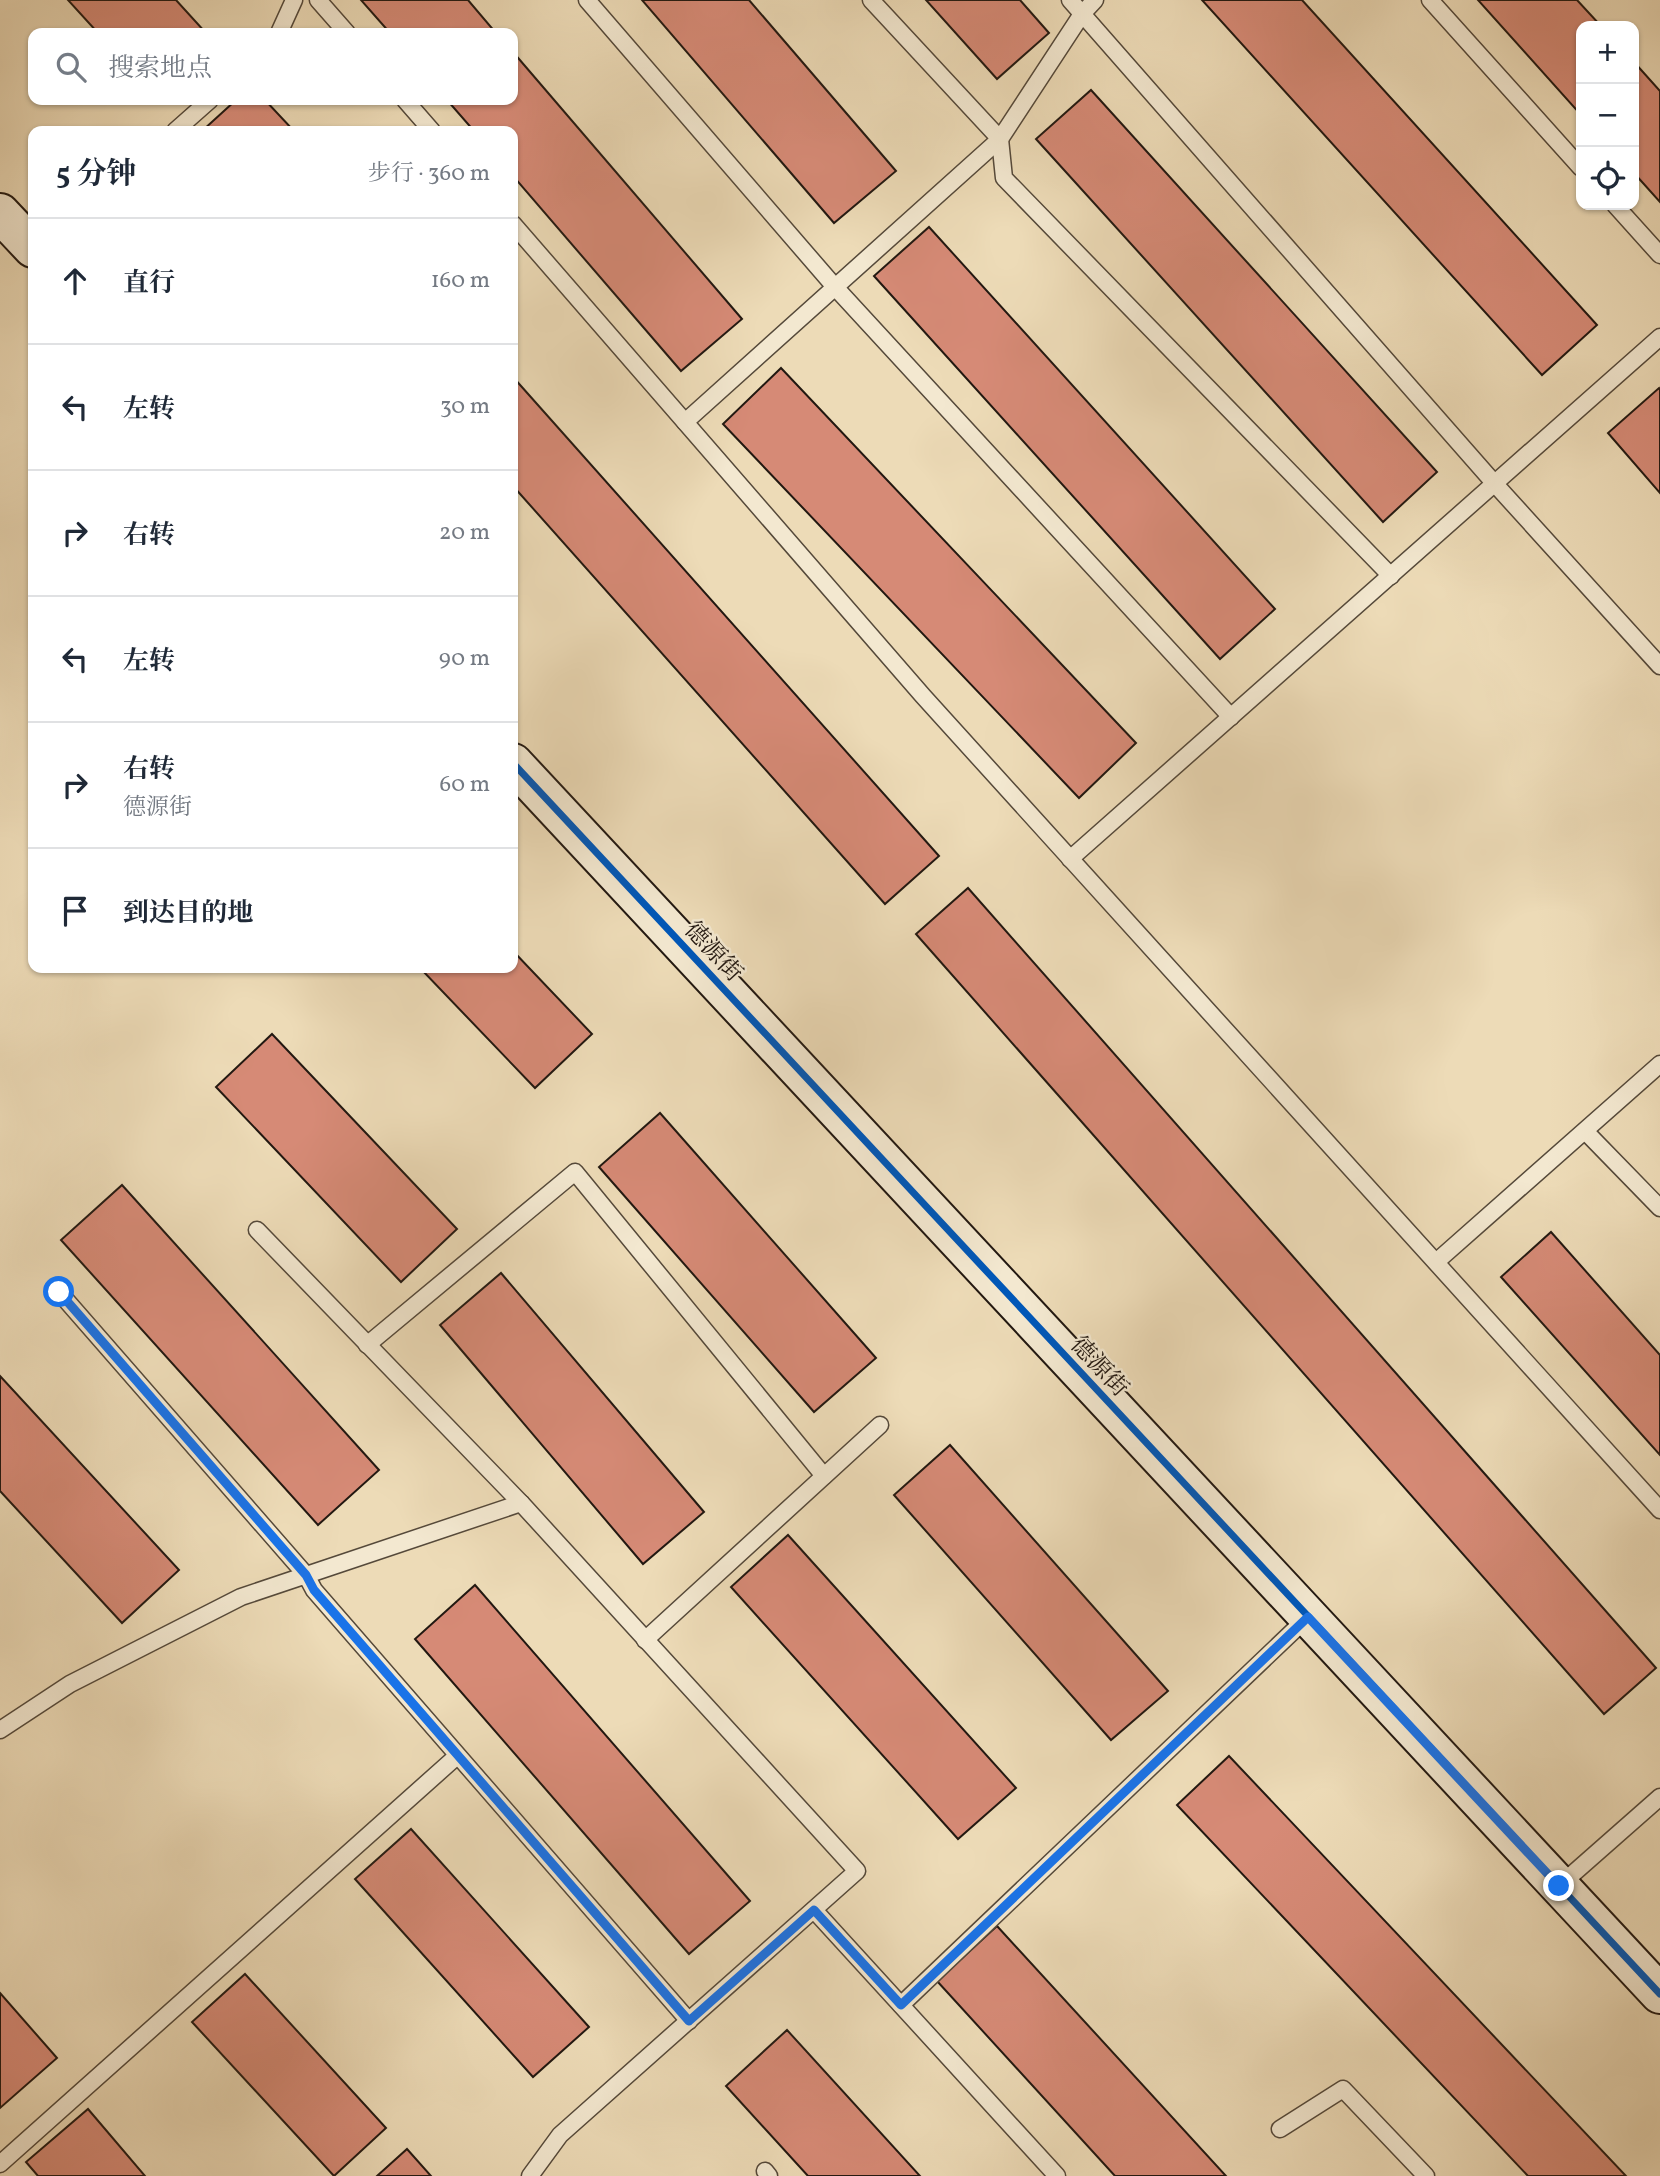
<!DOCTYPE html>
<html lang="zh">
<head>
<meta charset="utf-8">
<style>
  body { margin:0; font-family:Vollkorn,"Noto Serif SC",serif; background:#f6f6f7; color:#1f2937 }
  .controls { position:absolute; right:21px; top:21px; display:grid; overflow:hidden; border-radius:14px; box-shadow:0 2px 5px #0004 }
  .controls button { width:63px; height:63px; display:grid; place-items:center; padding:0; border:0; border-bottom:2px solid #e0e1e3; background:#fff; color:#1f2937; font:35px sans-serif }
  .stop { position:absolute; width:21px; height:21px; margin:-16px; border:5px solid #1a73e8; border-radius:50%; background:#fff }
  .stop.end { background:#1a73e8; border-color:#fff; box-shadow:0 2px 7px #0008 }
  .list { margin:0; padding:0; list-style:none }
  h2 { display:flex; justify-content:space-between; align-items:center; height:91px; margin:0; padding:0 28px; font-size:30px }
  h2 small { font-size:23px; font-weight:400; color:#747a83 }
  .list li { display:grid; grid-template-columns:46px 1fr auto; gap:21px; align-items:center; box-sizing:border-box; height:126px; padding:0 28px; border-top:2px solid #e0e1e3 }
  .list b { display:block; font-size:26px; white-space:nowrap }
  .list p { margin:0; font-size:23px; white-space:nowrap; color:#747a83 }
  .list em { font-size:23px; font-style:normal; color:#747a83 }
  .icon { flex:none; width:38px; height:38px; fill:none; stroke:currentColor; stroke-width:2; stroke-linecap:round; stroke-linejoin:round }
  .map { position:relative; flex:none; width:1660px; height:2176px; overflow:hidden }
  .search { position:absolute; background:#fff; box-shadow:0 2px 5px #0004; left:28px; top:28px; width:490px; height:77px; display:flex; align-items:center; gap:18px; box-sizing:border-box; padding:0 24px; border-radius:14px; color:#747a83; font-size:26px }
  .panel { position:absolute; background:#fff; box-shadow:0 2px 5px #0004; left:28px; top:126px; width:490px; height:847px; border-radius:14px }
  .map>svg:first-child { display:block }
  .building { fill:#d68a76; stroke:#221811; stroke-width:2 }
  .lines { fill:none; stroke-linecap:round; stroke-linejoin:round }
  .lane-casing { stroke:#55493a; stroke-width:19 }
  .secondary-casing { stroke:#221811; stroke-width:42 }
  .lane { stroke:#f3e8d0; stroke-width:16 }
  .secondary { stroke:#f3e8d0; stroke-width:38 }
  .cycleway-casing { stroke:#f3e8d0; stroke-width:11 }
  .cycleway { stroke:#0057b8; stroke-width:7 }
  .route { stroke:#1a73e8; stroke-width:9 }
  .labels { text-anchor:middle; stroke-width:5; stroke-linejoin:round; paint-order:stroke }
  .street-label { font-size:24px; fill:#221811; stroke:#f3e8d0 }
</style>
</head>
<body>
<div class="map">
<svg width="1660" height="2176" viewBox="0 0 1660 2176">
  <rect width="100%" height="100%" fill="#eddbb7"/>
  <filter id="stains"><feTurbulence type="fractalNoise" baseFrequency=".00286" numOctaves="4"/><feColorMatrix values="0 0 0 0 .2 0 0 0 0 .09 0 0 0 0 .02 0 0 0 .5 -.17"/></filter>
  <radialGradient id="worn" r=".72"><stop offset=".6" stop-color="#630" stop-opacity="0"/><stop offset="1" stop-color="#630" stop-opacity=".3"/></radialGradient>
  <g class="building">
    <polygon points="68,0 176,0 206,33 98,33"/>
    <polygon points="361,0 468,0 496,33 390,33"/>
    <polygon points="642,0 749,0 896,171 834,223"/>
    <polygon points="926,0 1020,0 1049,33 997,79"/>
    <polygon points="1202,0 1302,0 1597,325 1542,375"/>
    <polygon points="1478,0 1577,0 1601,26 1581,26 1581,115"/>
    <polygon points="513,52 742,319 681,371 513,176 513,131 474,131 447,100 513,100"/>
    <polygon points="1634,62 1660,91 1660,202 1634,173"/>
    <polygon points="1091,90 1437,472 1383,522 1036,139"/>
    <polygon points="236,100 265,100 294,131 202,131"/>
    <polygon points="929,227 1275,609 1220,659 874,276"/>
    <polygon points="781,368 1136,743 1079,798 723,424"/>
    <polygon points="513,377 939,856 885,904 513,486"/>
    <polygon points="1659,388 1660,390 1660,493 1608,433"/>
    <polygon points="968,888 1656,1668 1604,1714 916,934"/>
    <polygon points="513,951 592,1034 535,1088 420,968 513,968"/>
    <polygon points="272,1034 457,1229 401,1282 216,1087"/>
    <polygon points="660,1113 876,1358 814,1412 599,1167"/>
    <polygon points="122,1185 379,1470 318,1525 61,1240"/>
    <polygon points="1551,1232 1660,1355 1660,1455 1501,1277"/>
    <polygon points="501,1273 704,1512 643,1564 440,1325"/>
    <polygon points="0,1376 179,1570 122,1623 0,1491"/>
    <polygon points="950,1445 1168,1691 1111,1740 894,1495"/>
    <polygon points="788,1535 1016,1788 958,1839 731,1587"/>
    <polygon points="475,1585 750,1901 689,1954 415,1639"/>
    <polygon points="1229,1756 1626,2176 1528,2176 1177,1805"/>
    <polygon points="411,1829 589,2027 533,2077 355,1879"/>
    <polygon points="997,1926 1226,2176 1115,2176 937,1981"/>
    <polygon points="245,1974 386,2128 334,2176 192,2022"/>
    <polygon points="0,1993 57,2058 0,2108"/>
    <polygon points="787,2030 920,2176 808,2176 726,2086"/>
    <polygon points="88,2109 145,2176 38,2176 26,2162"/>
    <polygon points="407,2149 431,2176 377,2176"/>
  </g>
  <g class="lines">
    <g class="lane-casing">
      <g id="lane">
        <polyline points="318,0 347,33"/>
        <polyline points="587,0 835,287 1231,717"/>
        <polyline points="871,0 1000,139 1004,178 1391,576"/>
        <polyline points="1070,0 1495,484 1660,666"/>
        <polyline points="1430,0 1581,168"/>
        <polyline points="279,33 294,0"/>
        <polyline points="405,100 432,131"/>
        <polyline points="175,131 210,100"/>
        <polyline points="1615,205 1660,255"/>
        <polyline points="513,224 923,696 1660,1510"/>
        <polyline points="685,422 1000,139 1082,14 1095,0"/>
        <polyline points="1070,859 1660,337"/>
        <polyline points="1585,1131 1660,1208"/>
        <polyline points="257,1230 521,1503 857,1871 560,2135 530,2176"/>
        <polyline points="1436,1262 1660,1064"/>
        <polyline points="59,1292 306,1575 314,1590 689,2021"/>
        <polyline points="367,1345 575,1172 824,1476"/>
        <polyline points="645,1640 880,1425"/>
        <polyline points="0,1730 70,1684 241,1597 521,1503"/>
        <polyline points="1559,1886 1660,1797"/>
        <polyline points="814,1910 1057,2176"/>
        <polyline points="901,2005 1308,1617"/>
        <polyline points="1280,2129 1343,2089 1426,2176"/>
        <polyline points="0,2164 457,1756"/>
        <polyline points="765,2171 769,2176"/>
      </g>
    </g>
    <g class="secondary-casing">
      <g id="secondary">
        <polyline points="0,213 33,248"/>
        <polyline points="513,763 1660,1994"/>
      </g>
    </g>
    <use href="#lane" class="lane"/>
    <use href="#secondary" class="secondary"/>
    <g class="cycleway-casing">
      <polyline id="cycleway" points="513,763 1660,1994"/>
    </g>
    <use href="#cycleway" class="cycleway"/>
  </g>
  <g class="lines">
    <polyline class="route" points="59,1292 306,1575 314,1590 689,2021 814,1910 901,2005 1308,1617 1559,1886"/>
  </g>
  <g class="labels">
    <g class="street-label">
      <text transform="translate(714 951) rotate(47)" y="8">德源街</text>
      <text transform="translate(1100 1366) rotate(47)" y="8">德源街</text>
    </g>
  </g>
  <rect width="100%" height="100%" filter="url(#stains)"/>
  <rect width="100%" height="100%" fill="url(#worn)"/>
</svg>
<div class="controls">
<button>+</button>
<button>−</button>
<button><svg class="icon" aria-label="locate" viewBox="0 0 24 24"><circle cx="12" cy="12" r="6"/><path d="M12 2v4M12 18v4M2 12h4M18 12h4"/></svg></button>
</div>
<div class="stop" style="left:59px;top:1292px"></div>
<div class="stop end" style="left:1559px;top:1886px"></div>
<div class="search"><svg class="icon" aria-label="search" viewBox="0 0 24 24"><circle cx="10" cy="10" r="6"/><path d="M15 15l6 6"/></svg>搜索地点</div>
<section class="panel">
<h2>5 分钟<small>步行 · 360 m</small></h2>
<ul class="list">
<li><svg class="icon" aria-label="ahead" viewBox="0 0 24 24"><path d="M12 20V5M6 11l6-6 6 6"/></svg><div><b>直行</b></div><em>160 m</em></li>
<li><svg class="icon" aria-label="left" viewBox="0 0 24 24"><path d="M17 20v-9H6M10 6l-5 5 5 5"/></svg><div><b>左转</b></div><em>30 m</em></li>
<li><svg class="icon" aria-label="right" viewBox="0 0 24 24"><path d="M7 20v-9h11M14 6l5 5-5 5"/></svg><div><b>右转</b></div><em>20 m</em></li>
<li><svg class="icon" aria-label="left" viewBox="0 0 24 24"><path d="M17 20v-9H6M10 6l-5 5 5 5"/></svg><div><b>左转</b></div><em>90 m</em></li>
<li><svg class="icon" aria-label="right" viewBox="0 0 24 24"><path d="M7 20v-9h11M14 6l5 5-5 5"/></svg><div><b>右转</b><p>德源街</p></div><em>60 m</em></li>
<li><svg class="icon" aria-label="arrive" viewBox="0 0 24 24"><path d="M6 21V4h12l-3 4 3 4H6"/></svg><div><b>到达目的地</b></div></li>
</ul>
</section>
</div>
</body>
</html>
